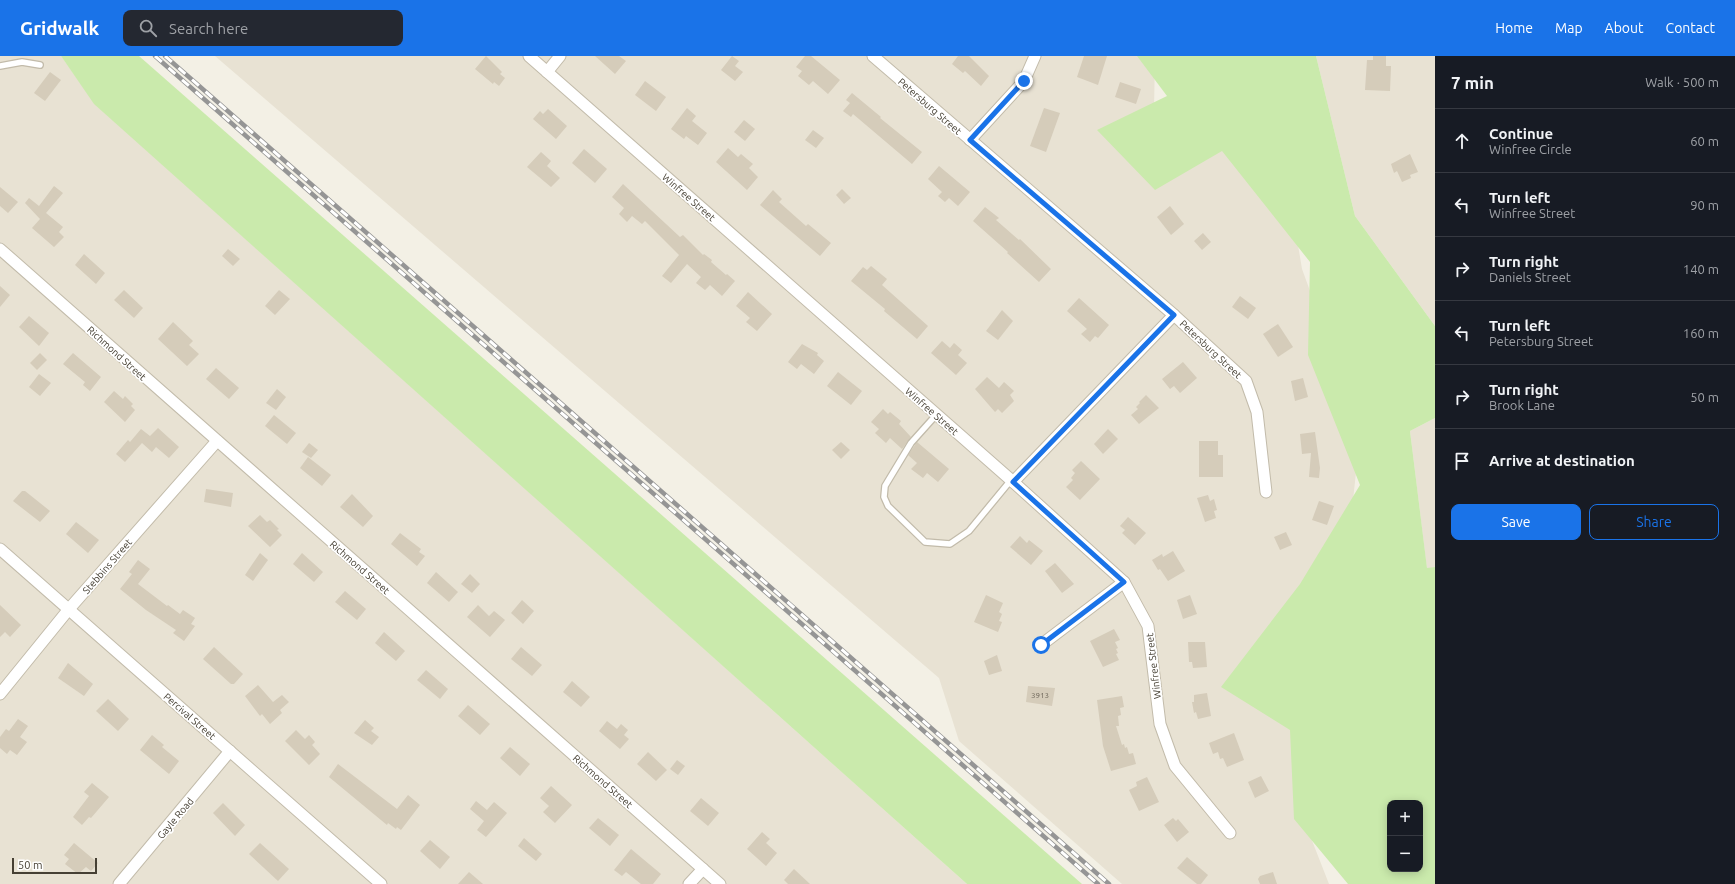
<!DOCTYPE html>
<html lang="en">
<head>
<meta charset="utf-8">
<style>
  body { margin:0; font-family:Ubuntu,sans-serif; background:#242831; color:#f1f3f6 }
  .controls { position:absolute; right:12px; bottom:12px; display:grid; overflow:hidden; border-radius:8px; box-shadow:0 2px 10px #0003 }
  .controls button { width:36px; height:36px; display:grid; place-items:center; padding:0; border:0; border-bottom:1px solid #363941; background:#171b24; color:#f1f3f6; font:20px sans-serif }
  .scale { position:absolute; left:12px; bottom:10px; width:85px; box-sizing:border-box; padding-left:4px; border:2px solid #464034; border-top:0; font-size:11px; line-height:14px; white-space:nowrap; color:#464034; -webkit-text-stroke:3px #fff; paint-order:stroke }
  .stop { position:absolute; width:12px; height:12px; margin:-9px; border:3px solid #1a73e8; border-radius:50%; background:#fff }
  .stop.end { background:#1a73e8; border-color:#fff; box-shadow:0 1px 4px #0008 }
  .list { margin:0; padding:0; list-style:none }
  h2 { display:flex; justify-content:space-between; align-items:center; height:52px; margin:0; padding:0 16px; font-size:17px }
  h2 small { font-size:13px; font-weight:400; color:#9ea1a6 }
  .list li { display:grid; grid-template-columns:26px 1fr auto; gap:12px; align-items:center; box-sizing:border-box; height:64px; padding:0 16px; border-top:1px solid #363941 }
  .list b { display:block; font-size:15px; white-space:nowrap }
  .list p { margin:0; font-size:13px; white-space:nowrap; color:#9ea1a6 }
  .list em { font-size:13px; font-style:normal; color:#9ea1a6 }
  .actions { display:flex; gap:8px; padding:12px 16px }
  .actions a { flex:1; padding:9px 0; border:1px solid #1a73e8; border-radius:8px; text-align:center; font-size:14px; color:#1a73e8 }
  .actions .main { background:#1a73e8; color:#fff }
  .icon { flex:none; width:22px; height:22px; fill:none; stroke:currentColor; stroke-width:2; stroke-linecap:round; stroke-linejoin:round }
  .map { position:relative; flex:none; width:1435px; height:828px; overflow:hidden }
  header { display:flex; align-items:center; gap:24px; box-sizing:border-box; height:56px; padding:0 20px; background:#1a73e8; color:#fff }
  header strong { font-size:19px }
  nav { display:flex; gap:22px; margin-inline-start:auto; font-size:14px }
  .search { width:280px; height:36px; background:#242831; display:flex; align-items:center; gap:10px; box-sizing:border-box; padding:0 14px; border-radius:8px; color:#9ea1a6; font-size:15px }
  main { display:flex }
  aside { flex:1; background:#171b24 }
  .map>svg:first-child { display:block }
  .residential { fill:#e8e2d3 }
  .green { fill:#caeaac; fill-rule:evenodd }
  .building { fill:#d5ccba }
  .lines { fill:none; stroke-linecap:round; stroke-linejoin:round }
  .service-casing { stroke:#c2bbaa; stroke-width:8 }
  .minor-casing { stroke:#c2bbaa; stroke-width:13 }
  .service { stroke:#fff; stroke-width:5.5 }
  .minor { stroke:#fff; stroke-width:11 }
  .rail-casing { stroke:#959595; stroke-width:4.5 }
  .rail { stroke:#fff; stroke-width:3; stroke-dasharray:9; stroke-linecap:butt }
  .route { stroke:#1a73e8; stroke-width:5 }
  .labels { text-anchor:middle; stroke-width:3.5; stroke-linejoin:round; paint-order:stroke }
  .number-label { font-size:8px; fill:#6a6356 }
  .street-label { font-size:10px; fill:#464034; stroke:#fff }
</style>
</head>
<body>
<header>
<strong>Gridwalk</strong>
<div class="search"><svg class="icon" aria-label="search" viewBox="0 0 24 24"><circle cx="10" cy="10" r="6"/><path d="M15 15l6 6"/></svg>Search here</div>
<nav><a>Home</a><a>Map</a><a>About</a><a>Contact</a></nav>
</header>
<main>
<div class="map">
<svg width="1435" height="828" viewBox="0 0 1435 828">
  <rect width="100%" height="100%" fill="#f3f0e5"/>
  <g class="residential">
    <polygon points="0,0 61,0 95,48 967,828 0,828"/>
    <polygon points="215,0 1155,0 1154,54 1200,91 1244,98 1292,153 1302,213 1333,298 1358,398 1350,472 1299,686 1302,759 1329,828 1122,828 959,685 939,622"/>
    <polygon points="1316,0 1435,0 1435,270 1355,160"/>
    <polygon points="1435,362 1435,511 1427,513 1410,375"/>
  </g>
  <g class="green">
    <polygon points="61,0 139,0 1082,828 967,828 94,48"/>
    <path d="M1137,0H1316L1355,160L1435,270V362L1410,375L1427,512L1435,511V828H1348L1294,763L1290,674L1221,631L1300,528L1360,429L1308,299L1310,206L1222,95L1155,134L1097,74L1167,40ZM1390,747H1420V813H1390Z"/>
  </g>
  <g class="building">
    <polygon points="486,0 502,16 500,18 505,22 499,30 494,26 493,28 475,13"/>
    <polygon points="595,0 619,0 626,5 615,18"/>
    <polygon points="732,0 739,5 735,10 743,16 735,25 721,14"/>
    <polygon points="805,0 811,0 840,24 828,38 813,25 809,29 798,20 802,15 796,11"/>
    <polygon points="958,0 969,0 989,20 981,30 965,15 963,17 952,8"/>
    <polygon points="1084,0 1107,0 1098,29 1077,21"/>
    <polygon points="1373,0 1386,0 1386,10 1391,10 1390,35 1365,34 1367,4 1373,4"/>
    <polygon points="50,16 61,24 45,45 34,37"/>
    <polygon points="645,25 666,41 656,55 635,39"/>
    <polygon points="1120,26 1141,33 1136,48 1115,41"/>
    <polygon points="852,37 881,61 880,62 922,96 912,108 853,58 851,61 843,55 850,47 846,44"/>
    <polygon points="687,52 696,60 692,65 707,77 698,89 686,80 684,83 671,73"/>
    <polygon points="1044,52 1060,57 1046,96 1030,90"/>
    <polygon points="548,53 567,70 556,83 533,63 540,55 543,58"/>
    <polygon points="744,64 755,73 745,85 734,76"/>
    <polygon points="813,74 824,82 816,92 805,84"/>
    <polygon points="728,92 738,101 741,98 753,108 749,112 758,121 747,134 716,106"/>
    <polygon points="584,93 607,113 595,127 572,107"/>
    <polygon points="541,96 551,105 547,110 560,122 551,131 527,111"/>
    <polygon points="1410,98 1418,116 1410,119 1411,122 1402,126 1397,115 1394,117 1391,108"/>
    <polygon points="939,110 970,136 958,150 949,142 945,146 938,140 942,136 928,123"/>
    <polygon points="623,128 680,181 683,179 703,199 704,198 712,204 711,206 726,219 727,218 735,225 722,240 710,229 705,234 696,227 701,221 687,208 671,227 662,220 679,199 645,165 642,168 632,160 627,166 619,158 624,152 612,141"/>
    <polygon points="54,130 63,137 46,157 63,171 59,176 64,181 54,191 32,172 40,163 25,147 29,142 39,150"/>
    <polygon points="0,131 18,146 8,157 0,150"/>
    <polygon points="842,133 851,142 844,148 836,139"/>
    <polygon points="773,134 782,143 779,146 806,170 808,168 831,187 820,200 760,149"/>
    <polygon points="1170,150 1184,168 1171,179 1157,161"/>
    <polygon points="985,151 999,162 996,164 1019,184 1020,183 1051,213 1039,226 1007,197 1008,196 973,165"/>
    <polygon points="1203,177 1211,186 1202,194 1194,185"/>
    <polygon points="228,193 240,203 233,210 222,200"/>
    <polygon points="84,198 105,217 96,228 75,209"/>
    <polygon points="871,210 887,223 882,229 928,270 917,283 884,255 885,253 851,225 863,211 867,214"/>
    <polygon points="0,230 10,239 0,251"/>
    <polygon points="124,234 143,252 134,262 114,244"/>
    <polygon points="279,234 290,243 275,259 265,250"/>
    <polygon points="748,236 772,258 757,275 746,266 750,262 736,250"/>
    <polygon points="1240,240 1256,252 1248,263 1232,251"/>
    <polygon points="1079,242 1109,269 1098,282 1095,280 1090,286 1081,278 1087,273 1067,255"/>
    <polygon points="1002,254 1013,265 998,284 986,275"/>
    <polygon points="29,260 49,277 39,290 19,271"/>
    <polygon points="173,266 193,285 189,289 199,298 187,310 158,283"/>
    <polygon points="1278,268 1293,291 1278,301 1263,278"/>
    <polygon points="942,285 950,292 954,287 962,294 958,299 967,307 956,319 931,297"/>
    <polygon points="802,288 818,297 817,299 824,305 814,318 801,308 797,313 788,306"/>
    <polygon points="40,297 47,304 37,314 30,307"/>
    <polygon points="73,297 101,321 90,335 83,329 85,326 63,308"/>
    <polygon points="1183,306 1197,322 1180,337 1174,330 1170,333 1162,323"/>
    <polygon points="216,312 239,332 229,343 206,323"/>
    <polygon points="838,316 862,335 851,349 827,330"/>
    <polygon points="39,318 51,327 40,340 29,331"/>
    <polygon points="987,321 999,332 1004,326 1014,335 1010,339 1014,345 1002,357 998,353 995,356 975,333"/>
    <polygon points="1303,322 1308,341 1295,345 1291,325"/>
    <polygon points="277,333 286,341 276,354 266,347"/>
    <polygon points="114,335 123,343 125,340 133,348 131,350 135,354 125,366 104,346"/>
    <polygon points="1146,339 1159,352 1139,368 1131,359 1138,353 1136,351 1140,347 1139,346"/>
    <polygon points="883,353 888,358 890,356 901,365 899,368 911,381 902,393 890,382 886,387 875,377 879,373 871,366"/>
    <polygon points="274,359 296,377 287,388 265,370"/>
    <polygon points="158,372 179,391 169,402 156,391 152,396 142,387 125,406 116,398 128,384 130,386 141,373 150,380"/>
    <polygon points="1108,373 1118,383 1103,398 1094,388"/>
    <polygon points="1315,376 1320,412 1319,422 1309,421 1311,397 1302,398 1300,378"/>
    <polygon points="1199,385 1218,385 1218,399 1223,399 1223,421 1199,421"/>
    <polygon points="841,386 850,394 841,403 832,394"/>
    <polygon points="917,386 949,413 938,426 927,417 923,422 911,413 917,407 908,399"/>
    <polygon points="309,387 318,394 311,402 302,396"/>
    <polygon points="308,401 331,419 322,430 300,412"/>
    <polygon points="1081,405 1100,423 1080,444 1066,431 1073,424 1071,422 1075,417 1072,414"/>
    <polygon points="206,433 233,437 231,451 204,446"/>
    <polygon points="22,435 25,435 50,455 40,466 13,445"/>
    <polygon points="352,438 373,460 363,471 340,451"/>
    <polygon points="1208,439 1210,445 1214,443 1217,454 1214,455 1216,462 1205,466 1197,442"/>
    <polygon points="1319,445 1334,450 1327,469 1312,464"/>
    <polygon points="260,459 267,466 270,464 279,473 277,474 282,479 270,491 248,470"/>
    <polygon points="1128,461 1146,477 1135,489 1122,477 1125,474 1120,470"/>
    <polygon points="76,466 99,484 88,497 66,478"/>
    <polygon points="1286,476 1292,489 1280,494 1274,481"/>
    <polygon points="400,477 421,493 419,496 425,500 417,510 391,488"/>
    <polygon points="1020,480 1027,487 1029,484 1043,495 1031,509 1010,491"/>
    <polygon points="1173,495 1185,515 1168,525 1160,513 1158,514 1152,504 1162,498 1163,501"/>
    <polygon points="260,497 268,504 253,525 245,519"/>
    <polygon points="302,497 323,516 314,526 293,508"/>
    <polygon points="138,504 150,513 138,528 167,550 168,549 180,558 183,554 195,562 191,568 195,570 184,585 173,577 176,574 146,554 120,533 132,518 129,516"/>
    <polygon points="1055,507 1074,528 1062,537 1045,515"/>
    <polygon points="436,516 458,536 449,546 427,527"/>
    <polygon points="470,518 480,528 472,537 461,528"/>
    <polygon points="345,535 366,553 357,564 335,546"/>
    <polygon points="986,539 1003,547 999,556 1002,558 999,565 1002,566 998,576 974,566"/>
    <polygon points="1190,539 1197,558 1183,563 1177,544"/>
    <polygon points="522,544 534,555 523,568 511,557"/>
    <polygon points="0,549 21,569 10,581 5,576 0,581"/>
    <polygon points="478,549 489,560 494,555 505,564 490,581 467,561"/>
    <polygon points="1114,573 1120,584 1115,586 1118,592 1116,593 1118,597 1116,598 1119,604 1103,611 1090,585"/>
    <polygon points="384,576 405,595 396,605 375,587"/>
    <polygon points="1188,586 1205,586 1207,611 1193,612 1192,606 1189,606"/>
    <polygon points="214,591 243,618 234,628 231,628 203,603"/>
    <polygon points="521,591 542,609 532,620 511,603"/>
    <polygon points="997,599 1002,615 989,619 984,605"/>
    <polygon points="68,607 93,628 84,640 58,622"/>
    <polygon points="426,614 448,633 440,643 417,624"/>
    <polygon points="572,625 590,641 581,651 563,636"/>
    <polygon points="258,629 273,646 282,639 289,646 280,654 282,657 270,668 262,658 260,660 245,640"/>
    <polygon points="1028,630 1055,632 1052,650 1026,646"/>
    <polygon points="1207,637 1211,660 1198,663 1196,656 1194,657 1192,646 1194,646 1194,639"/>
    <polygon points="1122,640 1124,651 1120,652 1121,659 1118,660 1119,670 1116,670 1122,689 1124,688 1125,692 1127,691 1129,698 1133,697 1136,708 1111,715 1103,690 1097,644"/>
    <polygon points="108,643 129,663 118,675 96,655"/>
    <polygon points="468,649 490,668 480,679 458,660"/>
    <polygon points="18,663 28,670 20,681 27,686 17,699 10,694 7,698 0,692 0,681 6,673 9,675"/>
    <polygon points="365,664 374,672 371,675 379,681 372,689 354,677"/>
    <polygon points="607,665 617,673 621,668 628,674 624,679 629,683 620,693 599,675"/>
    <polygon points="296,674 305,683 309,679 315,686 312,689 320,698 309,709 285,685"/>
    <polygon points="1234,677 1244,704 1227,711 1223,702 1220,703 1218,696 1213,698 1209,687"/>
    <polygon points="152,679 164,689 162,691 179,705 169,718 140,694"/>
    <polygon points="510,691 530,708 520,720 500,702"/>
    <polygon points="648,696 667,714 656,725 637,708"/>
    <polygon points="677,704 685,710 678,719 670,713"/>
    <polygon points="338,708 397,753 408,739 420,749 401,774 397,771 396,773 388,767 387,769 329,721"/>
    <polygon points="1261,720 1269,735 1255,742 1248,726"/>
    <polygon points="1147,721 1159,746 1139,755 1129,734 1137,730 1136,726"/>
    <polygon points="92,727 109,741 91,762 89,761 82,769 73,761 89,740 84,736"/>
    <polygon points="551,730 572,749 555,767 543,756 549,750 540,742"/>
    <polygon points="701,742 719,757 708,770 690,755"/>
    <polygon points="476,745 487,754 494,746 507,757 486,781 477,774 484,765 470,753"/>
    <polygon points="223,747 245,769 235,780 213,757"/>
    <polygon points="598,762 619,779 610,790 589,772"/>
    <polygon points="1173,762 1176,765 1178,763 1189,776 1177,786 1164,769"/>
    <polygon points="762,776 770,783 766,787 777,797 766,810 747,793"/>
    <polygon points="524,782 542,798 536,805 518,790"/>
    <polygon points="430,784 450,801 440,813 420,795"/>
    <polygon points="74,787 98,807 91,815 86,811 78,818 65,808 69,803 64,799"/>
    <polygon points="260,787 289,813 278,825 249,798"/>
    <polygon points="631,793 661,818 653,828 641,828 626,816 622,820 614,814"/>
    <polygon points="1187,801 1208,819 1201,828 1197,828 1177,812"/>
    <polygon points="794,813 810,828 788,828 784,824"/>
    <polygon points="469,816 483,828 458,828"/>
    <polygon points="1273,816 1277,828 1260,828 1258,823 1260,820"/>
  </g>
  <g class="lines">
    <g class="service-casing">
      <g id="service">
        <polyline points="0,10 22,6 40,9"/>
        <polyline points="937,358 911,387 885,430 884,441 888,450 925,486 950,488 969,475 1011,424"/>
      </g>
    </g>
    <g class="minor-casing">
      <g id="minor">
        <polyline points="529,0 1011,424 1124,526 1148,570 1160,668 1175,710 1230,777"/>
        <polyline points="873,0 1174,259 1246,325 1257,356 1266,436"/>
        <polyline points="547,16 560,0"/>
        <polyline points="970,84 1024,25 1035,0"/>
        <polyline points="0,193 720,828"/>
        <polyline points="1013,426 1174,259"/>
        <polyline points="0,493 381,828"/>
        <polyline points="1041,589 1124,526"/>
        <polyline points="0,638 69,553 217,385"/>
        <polyline points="119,828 230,695"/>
        <polyline points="689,828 703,813"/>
      </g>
    </g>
    <use href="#service" class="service"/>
    <use href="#minor" class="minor"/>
    <g class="rail-casing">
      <g id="rail">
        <polyline points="155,0 1098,828"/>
        <polyline points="165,0 1109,828"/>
      </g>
    </g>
    <use href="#rail" class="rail"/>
  </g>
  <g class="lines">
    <polyline class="route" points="1024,25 970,84 1174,259 1013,426 1124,526 1041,589"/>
  </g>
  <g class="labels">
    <g class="number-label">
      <text x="1040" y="642">3913</text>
    </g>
    <g class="street-label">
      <text transform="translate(930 50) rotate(41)" y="4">Petersburg Street</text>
      <text transform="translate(689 141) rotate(41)" y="4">Winfree Street</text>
      <text transform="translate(1211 293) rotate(43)" y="4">Petersburg Street</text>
      <text transform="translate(117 297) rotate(42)" y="4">Richmond Street</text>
      <text transform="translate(932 355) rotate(41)" y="4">Winfree Street</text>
      <text transform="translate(107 510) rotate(-49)" y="4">Stebbins Street</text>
      <text transform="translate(360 511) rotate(41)" y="4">Richmond Street</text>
      <text transform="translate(1153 610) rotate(-97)" y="4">Winfree Street</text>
      <text transform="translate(190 660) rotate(41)" y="4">Percival Street</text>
      <text transform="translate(603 725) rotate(41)" y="4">Richmond Street</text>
      <text transform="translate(175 762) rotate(-50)" y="4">Gayle Road</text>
    </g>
  </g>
</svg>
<div class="controls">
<button>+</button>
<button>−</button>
</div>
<div class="scale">50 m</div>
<div class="stop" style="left:1041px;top:589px"></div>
<div class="stop end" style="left:1024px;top:25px"></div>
</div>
<aside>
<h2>7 min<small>Walk · 500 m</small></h2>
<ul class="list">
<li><svg class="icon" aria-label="ahead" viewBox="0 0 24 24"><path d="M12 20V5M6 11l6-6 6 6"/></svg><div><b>Continue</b><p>Winfree Circle</p></div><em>60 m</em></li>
<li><svg class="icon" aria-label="left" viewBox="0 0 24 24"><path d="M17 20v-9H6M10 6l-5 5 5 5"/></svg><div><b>Turn left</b><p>Winfree Street</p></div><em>90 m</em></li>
<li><svg class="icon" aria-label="right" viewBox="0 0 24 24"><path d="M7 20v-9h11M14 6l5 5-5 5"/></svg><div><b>Turn right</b><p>Daniels Street</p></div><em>140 m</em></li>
<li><svg class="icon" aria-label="left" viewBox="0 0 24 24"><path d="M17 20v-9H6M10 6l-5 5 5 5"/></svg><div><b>Turn left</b><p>Petersburg Street</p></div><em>160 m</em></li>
<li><svg class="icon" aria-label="right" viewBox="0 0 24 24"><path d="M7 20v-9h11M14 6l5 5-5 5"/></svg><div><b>Turn right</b><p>Brook Lane</p></div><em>50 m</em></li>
<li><svg class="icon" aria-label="arrive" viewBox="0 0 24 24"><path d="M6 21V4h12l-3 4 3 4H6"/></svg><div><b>Arrive at destination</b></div></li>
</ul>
<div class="actions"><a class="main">Save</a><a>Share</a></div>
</aside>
</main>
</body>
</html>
